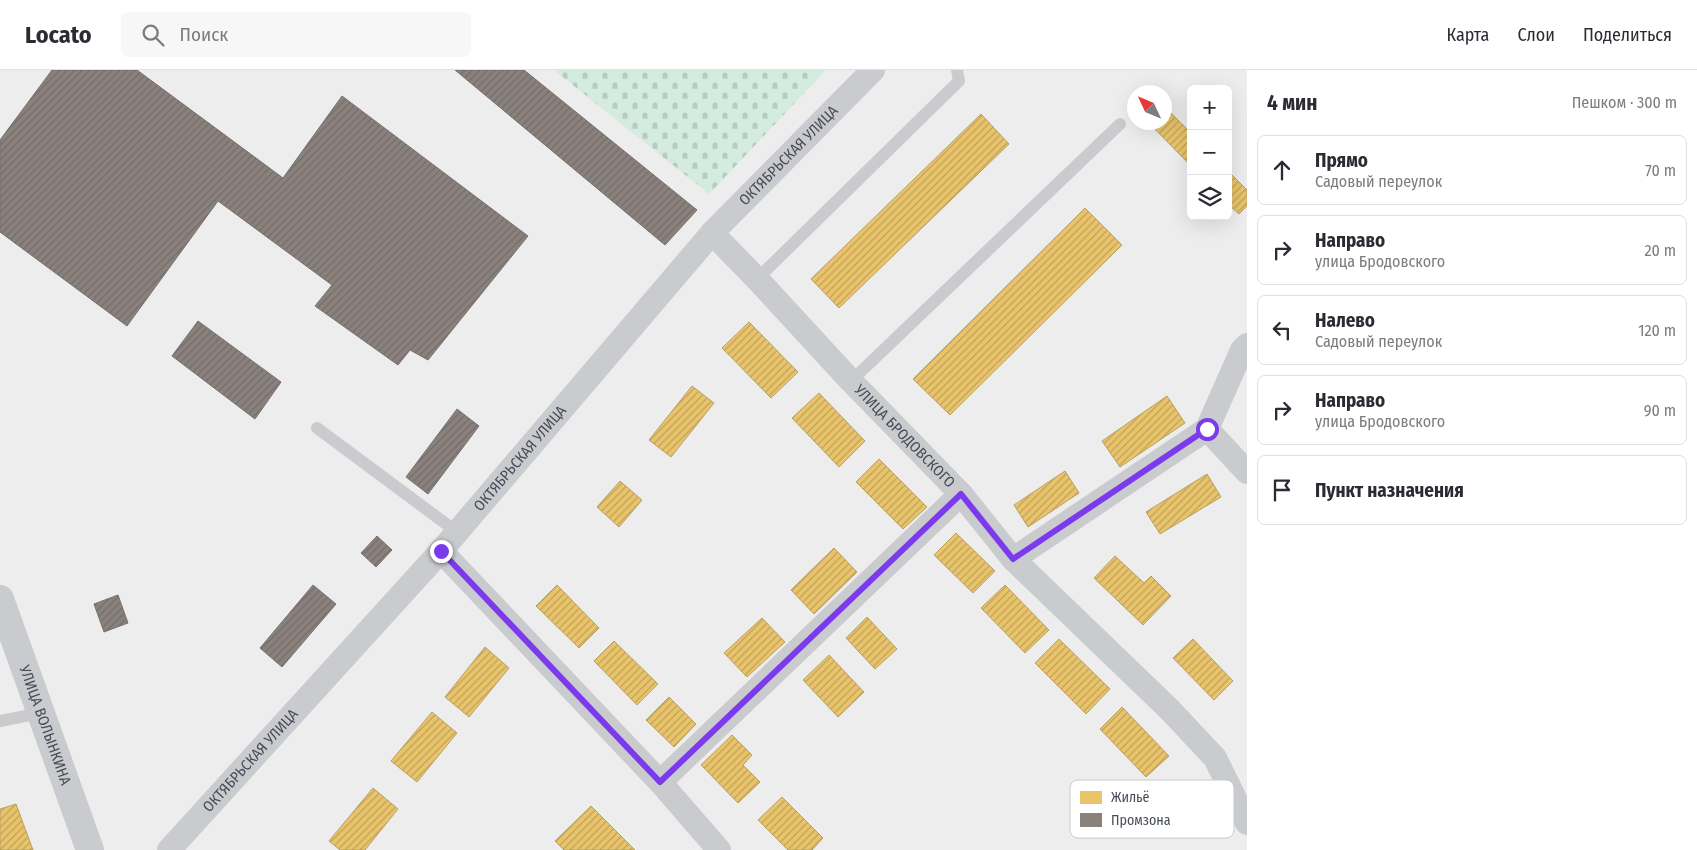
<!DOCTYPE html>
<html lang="ru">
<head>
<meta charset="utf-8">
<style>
  body { margin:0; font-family:"Fira Sans Condensed",sans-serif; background:#f7f7f7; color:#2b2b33 }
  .controls { position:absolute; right:15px; top:15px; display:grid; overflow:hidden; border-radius:8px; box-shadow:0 5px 20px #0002 }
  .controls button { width:45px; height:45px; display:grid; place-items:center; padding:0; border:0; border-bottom:1px solid #e1e1e2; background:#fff; color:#2b2b33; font:25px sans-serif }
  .compass { position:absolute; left:1127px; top:15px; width:45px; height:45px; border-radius:50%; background:#fff; box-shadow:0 5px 20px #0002; rotate:314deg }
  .stop { position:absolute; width:15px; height:15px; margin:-11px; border:4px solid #7c3aed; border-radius:50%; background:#fff }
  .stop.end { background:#7c3aed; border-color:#fff; box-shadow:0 1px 5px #0008 }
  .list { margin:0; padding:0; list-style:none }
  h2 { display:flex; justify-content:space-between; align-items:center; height:65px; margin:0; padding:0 20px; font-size:21px }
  h2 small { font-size:16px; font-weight:400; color:#7c7c81 }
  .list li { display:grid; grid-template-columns:32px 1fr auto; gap:15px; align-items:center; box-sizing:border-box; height:70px; margin:0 10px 10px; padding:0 10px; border:1px solid #e1e1e2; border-radius:8px }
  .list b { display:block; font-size:19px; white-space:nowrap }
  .list p { margin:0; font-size:16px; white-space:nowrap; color:#7c7c81 }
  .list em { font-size:16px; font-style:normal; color:#7c7c81 }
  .icon { flex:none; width:28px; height:28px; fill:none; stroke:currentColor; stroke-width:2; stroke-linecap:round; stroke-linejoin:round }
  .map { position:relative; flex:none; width:1247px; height:780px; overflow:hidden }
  header { display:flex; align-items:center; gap:30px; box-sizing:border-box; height:70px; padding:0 25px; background:#fff; border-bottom:1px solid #e1e1e2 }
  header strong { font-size:24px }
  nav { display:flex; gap:28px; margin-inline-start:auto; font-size:18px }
  .search { width:350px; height:45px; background:#f7f7f7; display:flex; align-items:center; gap:12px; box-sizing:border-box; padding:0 18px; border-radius:8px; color:#7c7c81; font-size:19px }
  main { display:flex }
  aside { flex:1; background:#fff }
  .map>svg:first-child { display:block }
  .cemetery { fill:url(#cemetery-stones) }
  .homes { fill:url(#homes-hatch); stroke:#b8a065 }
  .industry { fill:url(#industry-hatch); stroke:#767171 }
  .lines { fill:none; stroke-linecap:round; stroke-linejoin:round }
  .service { stroke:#c9cbce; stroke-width:12 }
  .minor { stroke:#c9cbce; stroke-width:24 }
  .tertiary { stroke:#c9cbce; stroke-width:28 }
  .route { stroke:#7c3aed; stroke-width:6 }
  .labels { text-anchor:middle; stroke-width:5; stroke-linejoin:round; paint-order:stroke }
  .street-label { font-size:15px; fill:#464d58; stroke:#fff }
  .key { fill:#fff; stroke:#c8cacd; stroke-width:1 }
  .key-label { font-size:14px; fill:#464d58 }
</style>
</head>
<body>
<header>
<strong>Locato</strong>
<div class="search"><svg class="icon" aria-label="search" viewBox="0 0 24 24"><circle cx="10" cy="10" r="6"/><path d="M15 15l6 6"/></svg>Поиск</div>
<nav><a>Карта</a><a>Слои</a><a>Поделиться</a></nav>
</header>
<main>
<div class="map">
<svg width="1247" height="780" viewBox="0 0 1247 780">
  <defs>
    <pattern id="cemetery-stones" width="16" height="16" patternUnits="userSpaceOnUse" patternTransform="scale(1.25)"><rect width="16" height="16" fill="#d4ebe0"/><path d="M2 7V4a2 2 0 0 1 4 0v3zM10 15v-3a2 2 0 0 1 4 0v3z" fill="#b7cbc2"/></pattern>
    <pattern id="homes-hatch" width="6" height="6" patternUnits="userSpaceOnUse" patternTransform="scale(1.25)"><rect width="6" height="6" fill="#e9c46a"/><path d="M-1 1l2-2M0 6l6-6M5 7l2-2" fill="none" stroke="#bfa15a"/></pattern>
    <pattern id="industry-hatch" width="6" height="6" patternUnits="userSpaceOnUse" patternTransform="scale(1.25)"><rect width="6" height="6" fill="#8a817c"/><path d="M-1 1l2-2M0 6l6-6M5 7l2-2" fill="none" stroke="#736c68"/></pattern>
  </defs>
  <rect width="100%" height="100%" fill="#eeeded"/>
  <polygon class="cemetery" points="554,0 826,0 709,124"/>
  <g class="homes">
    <polygon points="1164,36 1191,63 1191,96 1148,52 1164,52"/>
    <polygon points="981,44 1009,74 839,238 811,209"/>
    <polygon points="1228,101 1247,120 1247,136 1239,144 1228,134"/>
    <polygon points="1085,138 1122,175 950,345 913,309"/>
    <polygon points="749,252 798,302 771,328 722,278"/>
    <polygon points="692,316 714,333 671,387 649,370"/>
    <polygon points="819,323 865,371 839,397 792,348"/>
    <polygon points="1167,326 1185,353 1120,397 1102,371"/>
    <polygon points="879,389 927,437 903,459 856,412"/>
    <polygon points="1065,401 1079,423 1028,457 1014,435"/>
    <polygon points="1207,404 1221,427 1160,464 1146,442"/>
    <polygon points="620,411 642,430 619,457 597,437"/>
    <polygon points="956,463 995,501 973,523 934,485"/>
    <polygon points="834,478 857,502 814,544 791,520"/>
    <polygon points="1115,486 1144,513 1151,506 1171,526 1143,555 1094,508"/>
    <polygon points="557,515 599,558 579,578 536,536"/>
    <polygon points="1005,515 1049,560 1025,583 981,538"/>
    <polygon points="867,547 897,579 875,599 846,568"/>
    <polygon points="762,548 785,572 747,607 724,583"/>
    <polygon points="1059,569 1110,619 1086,644 1035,593"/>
    <polygon points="1193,569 1233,611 1214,630 1173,588"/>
    <polygon points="614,571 658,614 637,635 594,591"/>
    <polygon points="485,577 509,598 469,647 445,627"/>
    <polygon points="829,585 864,622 838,647 803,610"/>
    <polygon points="669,627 696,654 674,677 646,650"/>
    <polygon points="1122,637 1169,686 1146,707 1100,659"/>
    <polygon points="432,642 457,663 417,712 391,691"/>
    <polygon points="732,665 752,685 743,695 760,712 738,733 701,695"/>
    <polygon points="373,718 398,739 365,780 340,780 329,771"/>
    <polygon points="782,727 823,768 812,780 788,780 758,750"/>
    <polygon points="16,734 33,780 0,780 0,739"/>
    <polygon points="591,736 635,780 564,780 555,771"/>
  </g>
  <g class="industry">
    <polygon points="52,0 137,0 283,108 342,26 528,166 428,290 410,280 398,295 315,236 332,215 218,131 127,256 0,162 0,70"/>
    <polygon points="455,0 524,0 697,140 665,175"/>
    <polygon points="198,251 281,312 255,349 172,286"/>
    <polygon points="457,339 479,356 428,424 406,407"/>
    <polygon points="377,466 392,480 376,497 361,483"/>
    <polygon points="313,515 336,534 282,597 260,578"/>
    <polygon points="118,525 128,553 104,562 94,534"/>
  </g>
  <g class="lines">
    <g class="service">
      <polyline points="757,209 959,11 957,0"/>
      <polyline points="851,311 1120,54"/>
      <polyline points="317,358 457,462"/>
      <polyline points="0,651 40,643"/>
    </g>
    <g class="minor">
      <path id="s1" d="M712,163L757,209L851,311L961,424L1013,489L1170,640L1215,688L1247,753"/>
      <polyline points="1207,359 1247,402"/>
      <polyline points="441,481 660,712 719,780"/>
      <polyline points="1013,489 1207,359 1242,280 1247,275"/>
      <polyline points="660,712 961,424"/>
      <path id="s2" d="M169,780L441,481L712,163L873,0"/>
    </g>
    <path class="tertiary" id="s3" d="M0,529L90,780"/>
  </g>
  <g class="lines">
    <polyline class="route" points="441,481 660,712 961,424 1013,489 1207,359"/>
  </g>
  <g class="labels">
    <g class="street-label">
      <text dy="5" stroke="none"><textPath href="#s2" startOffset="931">ОКТЯБРЬСКАЯ УЛИЦА</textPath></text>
      <text dy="5" stroke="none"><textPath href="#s1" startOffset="280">УЛИЦА БРОДОВСКОГО</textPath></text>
      <text dy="5" stroke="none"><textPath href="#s2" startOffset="526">ОКТЯБРЬСКАЯ УЛИЦА</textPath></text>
      <text dy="5" stroke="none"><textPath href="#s3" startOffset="134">УЛИЦА ВОЛЫНКИНА</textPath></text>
      <text dy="5" stroke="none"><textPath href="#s2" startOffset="121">ОКТЯБРЬСКАЯ УЛИЦА</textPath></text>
    </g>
  </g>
  <rect x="1070" y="710" width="164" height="58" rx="8" class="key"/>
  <rect x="1080" y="721" width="22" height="13" fill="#e9c46a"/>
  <rect x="1080" y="743" width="22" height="14" fill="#8a817c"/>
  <g class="key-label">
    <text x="1111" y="732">Жильё</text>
    <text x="1111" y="755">Промзона</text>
  </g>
</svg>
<div class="controls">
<button>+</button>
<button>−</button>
<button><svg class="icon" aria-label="layers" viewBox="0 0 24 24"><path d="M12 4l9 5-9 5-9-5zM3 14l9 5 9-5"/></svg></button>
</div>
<svg class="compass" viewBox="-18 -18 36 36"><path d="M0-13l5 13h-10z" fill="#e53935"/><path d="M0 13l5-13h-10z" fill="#7c7c81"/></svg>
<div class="stop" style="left:1207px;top:359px"></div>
<div class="stop end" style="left:441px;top:481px"></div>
</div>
<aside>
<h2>4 мин<small>Пешком · 300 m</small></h2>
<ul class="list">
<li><svg class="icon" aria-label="ahead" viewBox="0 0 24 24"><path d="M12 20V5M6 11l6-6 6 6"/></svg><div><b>Прямо</b><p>Садовый переулок</p></div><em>70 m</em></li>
<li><svg class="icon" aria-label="right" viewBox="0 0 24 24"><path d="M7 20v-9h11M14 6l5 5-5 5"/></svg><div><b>Направо</b><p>улица Бродовского</p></div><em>20 m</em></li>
<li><svg class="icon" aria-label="left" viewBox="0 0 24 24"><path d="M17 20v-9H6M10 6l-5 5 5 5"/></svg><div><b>Налево</b><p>Садовый переулок</p></div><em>120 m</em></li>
<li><svg class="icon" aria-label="right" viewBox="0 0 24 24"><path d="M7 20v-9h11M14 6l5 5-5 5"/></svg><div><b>Направо</b><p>улица Бродовского</p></div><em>90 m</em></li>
<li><svg class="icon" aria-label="arrive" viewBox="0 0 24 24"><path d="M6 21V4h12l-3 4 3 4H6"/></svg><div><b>Пункт назначения</b></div></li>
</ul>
</aside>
</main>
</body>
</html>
